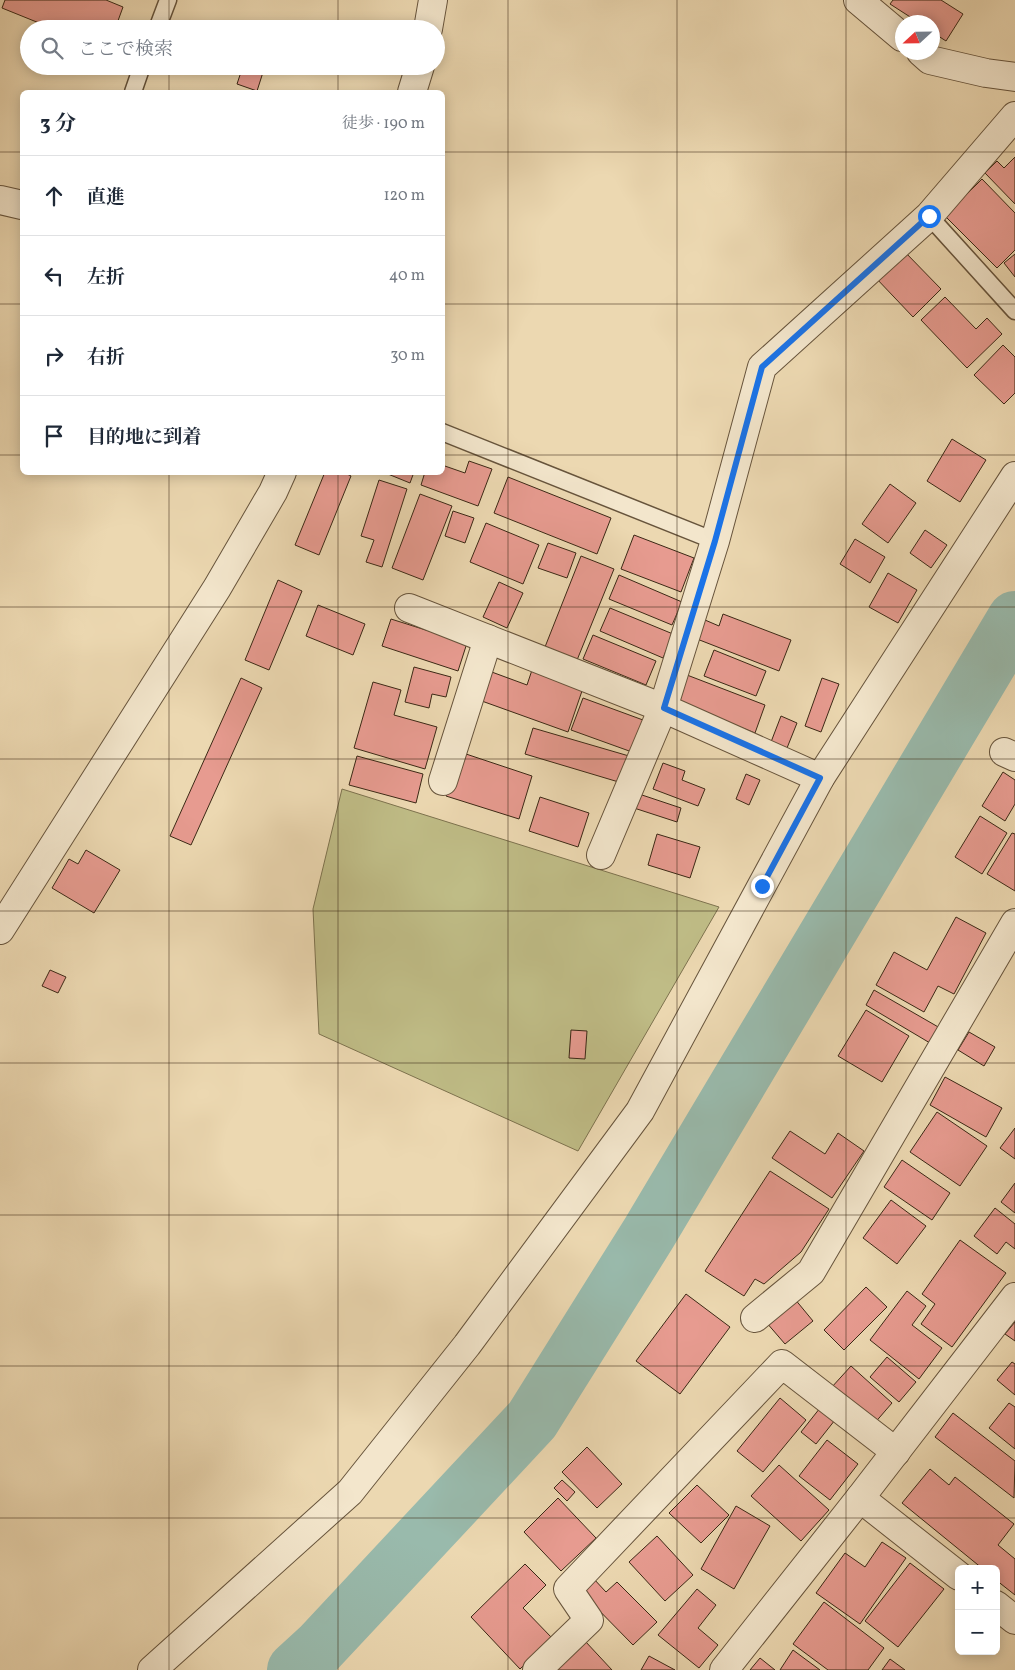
<!DOCTYPE html>
<html lang="ja">
<head>
<meta charset="utf-8">
<style>
  body { margin:0; font-family:Vollkorn,"Noto Serif JP",serif; background:#f6f6f7; color:#1f2937 }
  .controls { position:absolute; right:15px; bottom:15px; display:grid; overflow:hidden; border-radius:8px; box-shadow:0 2px 12px #0003 }
  .controls button { width:45px; height:45px; display:grid; place-items:center; padding:0; border:0; border-bottom:1px solid #e0e1e3; background:#fff; color:#1f2937; font:25px sans-serif }
  .compass { position:absolute; left:895px; top:15px; width:45px; height:45px; border-radius:50%; background:#fff; box-shadow:0 2px 12px #0003; rotate:248deg }
  .stop { position:absolute; width:15px; height:15px; margin:-11px; border:4px solid #1a73e8; border-radius:50%; background:#fff }
  .stop.end { background:#1a73e8; border-color:#fff; box-shadow:0 1px 5px #0008 }
  .list { margin:0; padding:0; list-style:none }
  h2 { display:flex; justify-content:space-between; align-items:center; height:65px; margin:0; padding:0 20px; font-size:21px }
  h2 small { font-size:16px; font-weight:400; color:#747a83 }
  .list li { display:grid; grid-template-columns:32px 1fr auto; gap:15px; align-items:center; box-sizing:border-box; height:80px; padding:0 20px; border-top:1px solid #e0e1e3 }
  .list b { display:block; font-size:19px; white-space:nowrap }
  .list em { font-size:16px; font-style:normal; color:#747a83 }
  .icon { flex:none; width:28px; height:28px; fill:none; stroke:currentColor; stroke-width:2; stroke-linecap:round; stroke-linejoin:round }
  .map { position:relative; flex:none; width:1015px; height:1670px; overflow:hidden }
  .search { position:absolute; background:#fff; box-shadow:0 2px 12px #0003; left:20px; top:20px; width:425px; height:55px; display:flex; align-items:center; gap:12px; box-sizing:border-box; padding:0 18px; border-radius:28px; color:#747a83; font-size:19px }
  .panel { position:absolute; background:#fff; box-shadow:0 2px 12px #0003; left:20px; top:90px; width:425px; height:385px; border-radius:8px }
  .map>svg:first-child { display:block }
  .green { fill:#bfbc86; stroke:#7d724e }
  .lines { fill:none; stroke-linecap:round; stroke-linejoin:round }
  .river { stroke:#99baac; stroke-width:56 }
  .building { fill:#e79b90; stroke:#3b2815 }
  .service-casing { stroke:#67543c; stroke-width:19 }
  .minor-casing { stroke:#67543c; stroke-width:30 }
  .tertiary-casing { stroke:#67543c; stroke-width:30 }
  .service { stroke:#f3e6cc; stroke-width:16 }
  .minor { stroke:#f3e6cc; stroke-width:28 }
  .tertiary { stroke:#f3e6cc; stroke-width:28 }
  .route { stroke:#1a73e8; stroke-width:6 }
  .grid { fill:none; stroke:#3b2815; stroke-width:1; stroke-opacity:0.55 }
</style>
</head>
<body>
<div class="map">
<svg width="1015" height="1670" viewBox="0 0 1015 1670">
  <rect width="100%" height="100%" fill="#ecd8b1"/>
  <filter id="stains"><feTurbulence type="fractalNoise" baseFrequency=".004" numOctaves="4"/><feColorMatrix values="0 0 0 0 .2 0 0 0 0 .09 0 0 0 0 .02 0 0 0 .5 -.17"/></filter>
  <radialGradient id="worn" r=".72"><stop offset=".6" stop-color="#630" stop-opacity="0"/><stop offset="1" stop-color="#630" stop-opacity=".3"/></radialGradient>
  <polygon class="green" points="342,789 719,907 578,1151 319,1034 313,909"/>
  <g class="lines">
    <polyline class="river" points="295,1670 319,1648 532,1420 649,1233 1015,619"/>
  </g>
  <g class="building">
    <polygon points="5,0 106,0 123,7 115,29 54,29 2,8"/>
    <polygon points="893,0 941,0 963,14 946,41 932,32 932,22 918,22 890,4"/>
    <polygon points="243,66 265,66 257,91 237,84"/>
    <polygon points="1015,157 1015,204 985,173 997,161 1004,168"/>
    <polygon points="982,179 1015,213 1015,250 997,268 945,216"/>
    <polygon points="903,250 941,289 913,317 875,277"/>
    <polygon points="1015,254 1015,277 1004,263"/>
    <polygon points="945,297 976,329 987,318 1002,334 967,368 921,320"/>
    <polygon points="1003,345 1015,357 1015,393 1004,404 974,375"/>
    <polygon points="952,439 986,460 960,502 927,481"/>
    <polygon points="469,461 492,469 478,506 421,485 425,472 442,472 442,465 465,473"/>
    <polygon points="325,472 343,472 351,476 319,555 295,545"/>
    <polygon points="383,472 414,472 410,483"/>
    <polygon points="508,477 611,518 597,554 494,513"/>
    <polygon points="379,480 407,489 382,567 366,562 374,540 361,536"/>
    <polygon points="890,484 916,503 888,543 862,524"/>
    <polygon points="420,494 452,506 423,580 392,568"/>
    <polygon points="453,511 474,518 465,543 445,536"/>
    <polygon points="486,523 539,545 523,584 470,562"/>
    <polygon points="925,530 947,545 931,568 910,553"/>
    <polygon points="634,535 694,558 681,592 621,569"/>
    <polygon points="855,539 885,557 870,583 840,564"/>
    <polygon points="548,543 576,553 567,578 538,568"/>
    <polygon points="581,556 614,569 575,665 543,652"/>
    <polygon points="888,573 917,590 898,623 869,607"/>
    <polygon points="619,575 682,602 672,625 609,599"/>
    <polygon points="278,580 302,591 269,670 245,660"/>
    <polygon points="499,582 523,593 507,628 483,617"/>
    <polygon points="318,605 365,624 353,655 306,636"/>
    <polygon points="610,608 673,634 663,658 600,631"/>
    <polygon points="723,614 791,640 779,671 697,639 705,620 719,626"/>
    <polygon points="391,619 467,643 458,671 382,646"/>
    <polygon points="593,635 656,661 646,685 583,659"/>
    <polygon points="714,650 766,671 756,696 704,676"/>
    <polygon points="414,667 451,677 446,697 432,694 429,708 405,702"/>
    <polygon points="532,670 583,688 568,732 479,700 489,671 527,685"/>
    <polygon points="687,675 765,705 755,733 677,702"/>
    <polygon points="241,678 262,688 191,845 170,836"/>
    <polygon points="822,678 839,684 821,732 805,726"/>
    <polygon points="373,682 401,690 394,715 437,727 425,769 354,748"/>
    <polygon points="583,698 643,720 632,752 571,730"/>
    <polygon points="781,716 797,723 787,748 771,742"/>
    <polygon points="533,728 629,756 622,783 525,754"/>
    <polygon points="460,752 532,776 519,819 446,796"/>
    <polygon points="357,756 423,774 416,803 349,785"/>
    <polygon points="663,763 685,771 682,780 705,789 698,806 653,789"/>
    <polygon points="1003,772 1015,780 1015,804 1005,821 982,806"/>
    <polygon points="746,774 760,780 749,805 736,799"/>
    <polygon points="639,794 681,808 677,822 634,808"/>
    <polygon points="540,797 589,813 578,847 529,831"/>
    <polygon points="980,816 1007,833 982,874 955,857"/>
    <polygon points="1012,833 1015,834 1015,891 987,874"/>
    <polygon points="657,834 700,847 690,878 648,865"/>
    <polygon points="86,850 120,870 94,913 52,888 69,859 78,864"/>
    <polygon points="956,917 986,933 954,994 938,986 924,1012 876,985 894,952 927,970"/>
    <polygon points="50,970 66,977 58,993 42,986"/>
    <polygon points="874,990 940,1028 930,1043 866,1005"/>
    <polygon points="866,1010 909,1036 882,1082 838,1056"/>
    <polygon points="571,1030 587,1031 585,1059 569,1058"/>
    <polygon points="969,1032 995,1047 984,1066 958,1050"/>
    <polygon points="945,1077 1002,1108 986,1137 930,1105"/>
    <polygon points="937,1112 987,1146 960,1186 910,1152"/>
    <polygon points="1015,1128 1015,1159 1000,1148"/>
    <polygon points="790,1131 825,1154 838,1133 864,1151 832,1198 772,1158"/>
    <polygon points="902,1160 950,1193 932,1220 884,1187"/>
    <polygon points="770,1171 829,1209 801,1252 764,1284 755,1279 744,1296 705,1271"/>
    <polygon points="1015,1183 1015,1213 1001,1202"/>
    <polygon points="891,1200 926,1226 897,1264 863,1238"/>
    <polygon points="995,1208 1015,1224 1015,1249 1006,1242 997,1254 974,1236"/>
    <polygon points="960,1240 1006,1273 952,1347 921,1324 935,1304 922,1294"/>
    <polygon points="866,1287 887,1307 844,1350 824,1330"/>
    <polygon points="907,1291 926,1306 912,1325 942,1348 919,1379 870,1340"/>
    <polygon points="686,1294 730,1327 680,1394 636,1361"/>
    <polygon points="794,1298 813,1321 785,1344 766,1322"/>
    <polygon points="1015,1322 1015,1341 1005,1334"/>
    <polygon points="887,1357 916,1382 899,1402 870,1377"/>
    <polygon points="1012,1362 1015,1364 1015,1395 997,1380"/>
    <polygon points="851,1366 892,1403 873,1425 831,1388"/>
    <polygon points="780,1398 806,1420 763,1472 737,1451"/>
    <polygon points="1009,1403 1015,1407 1015,1449 989,1428"/>
    <polygon points="820,1408 835,1420 816,1444 801,1432"/>
    <polygon points="953,1413 1015,1461 1014,1498 935,1437"/>
    <polygon points="827,1440 858,1464 830,1500 799,1476"/>
    <polygon points="587,1447 622,1484 597,1508 562,1472"/>
    <polygon points="779,1465 829,1510 801,1541 751,1496"/>
    <polygon points="930,1469 949,1485 955,1477 1014,1524 998,1545 1015,1559 1015,1595 996,1580 996,1569 983,1569 902,1503"/>
    <polygon points="562,1480 575,1492 567,1501 554,1488"/>
    <polygon points="697,1485 729,1515 701,1543 669,1513"/>
    <polygon points="558,1498 596,1538 561,1571 524,1532"/>
    <polygon points="736,1506 770,1526 734,1589 701,1569"/>
    <polygon points="657,1536 693,1575 665,1601 629,1562"/>
    <polygon points="882,1542 906,1558 860,1624 816,1593 845,1553 865,1567"/>
    <polygon points="910,1563 944,1589 898,1647 865,1621"/>
    <polygon points="525,1564 546,1585 523,1608 552,1638 520,1669 471,1617"/>
    <polygon points="593,1578 606,1592 617,1582 657,1622 633,1645 580,1591"/>
    <polygon points="697,1589 716,1605 698,1628 718,1645 699,1668 658,1635"/>
    <polygon points="824,1602 884,1648 868,1670 828,1670 793,1644"/>
    <polygon points="585,1641 612,1670 554,1670"/>
    <polygon points="793,1650 820,1670 780,1670"/>
    <polygon points="649,1656 675,1670 641,1670"/>
    <polygon points="760,1658 775,1670 750,1670"/>
    <polygon points="890,1659 905,1670 882,1670"/>
  </g>
  <g class="lines">
    <g class="service-casing">
      <g id="service">
        <polyline points="157,29 168,0"/>
        <polyline points="133,92 142,66"/>
        <polyline points="929,216 1015,311"/>
        <polyline points="442,432 715,541"/>
      </g>
    </g>
    <g class="minor-casing">
      <g id="minor">
        <polyline points="858,0 902,37"/>
        <polyline points="428,29 433,0"/>
        <polyline points="921,52 930,60 986,73 1015,77"/>
        <polyline points="412,92 420,66"/>
        <polyline points="0,200 22,205"/>
        <polyline points="409,608 663,708 820,778"/>
        <polyline points="1004,752 1015,757"/>
        <polyline points="443,781 488,639"/>
        <polyline points="601,855 663,708 715,541 762,367 929,216 1015,116"/>
        <polyline points="0,930 217,588 273,492 282,472"/>
        <polyline points="755,1318 811,1272 1015,923"/>
        <polyline points="152,1670 350,1492 467,1345 640,1111 820,778 1015,476"/>
        <polyline points="537,1670 589,1620 568,1589 782,1364 896,1452"/>
      </g>
    </g>
    <g class="tertiary-casing">
      <g id="tertiary">
        <polyline points="860,1498 959,1576"/>
        <polyline points="996,1605 1015,1620"/>
        <polyline points="724,1670 860,1498 1015,1297"/>
      </g>
    </g>
    <use href="#service" class="service"/>
    <use href="#minor" class="minor"/>
    <use href="#tertiary" class="tertiary"/>
  </g>
  <g class="lines">
    <polyline class="route" points="762,886 820,778 664,708 715,541 762,367 929,216"/>
  </g>
  <path class="grid" d="M169,0V29M338,0V29M508,0V1670M677,0V1670M846,0V1670M169,66V92M338,66V92M0,152H22M442,152H1015M0,304H22M442,304H1015M0,455H22M442,455H1015M169,472V1670M338,472V1670M0,607H1015M0,759H1015M0,911H1015M0,1063H1015M0,1215H1015M0,1366H1015M0,1518H1015"/>
  <rect width="100%" height="100%" filter="url(#stains)"/>
  <rect width="100%" height="100%" fill="url(#worn)"/>
</svg>
<div class="controls">
<button>+</button>
<button>−</button>
</div>
<svg class="compass" viewBox="-18 -18 36 36"><path d="M0-13l5 13h-10z" fill="#e53935"/><path d="M0 13l5-13h-10z" fill="#747a83"/></svg>
<div class="stop" style="left:929px;top:216px"></div>
<div class="stop end" style="left:762px;top:886px"></div>
<div class="search"><svg class="icon" aria-label="search" viewBox="0 0 24 24"><circle cx="10" cy="10" r="6"/><path d="M15 15l6 6"/></svg>ここで検索</div>
<section class="panel">
<h2>3 分<small>徒歩 · 190 m</small></h2>
<ul class="list">
<li><svg class="icon" aria-label="ahead" viewBox="0 0 24 24"><path d="M12 20V5M6 11l6-6 6 6"/></svg><div><b>直進</b></div><em>120 m</em></li>
<li><svg class="icon" aria-label="left" viewBox="0 0 24 24"><path d="M17 20v-9H6M10 6l-5 5 5 5"/></svg><div><b>左折</b></div><em>40 m</em></li>
<li><svg class="icon" aria-label="right" viewBox="0 0 24 24"><path d="M7 20v-9h11M14 6l5 5-5 5"/></svg><div><b>右折</b></div><em>30 m</em></li>
<li><svg class="icon" aria-label="arrive" viewBox="0 0 24 24"><path d="M6 21V4h12l-3 4 3 4H6"/></svg><div><b>目的地に到着</b></div></li>
</ul>
</section>
</div>
</body>
</html>
